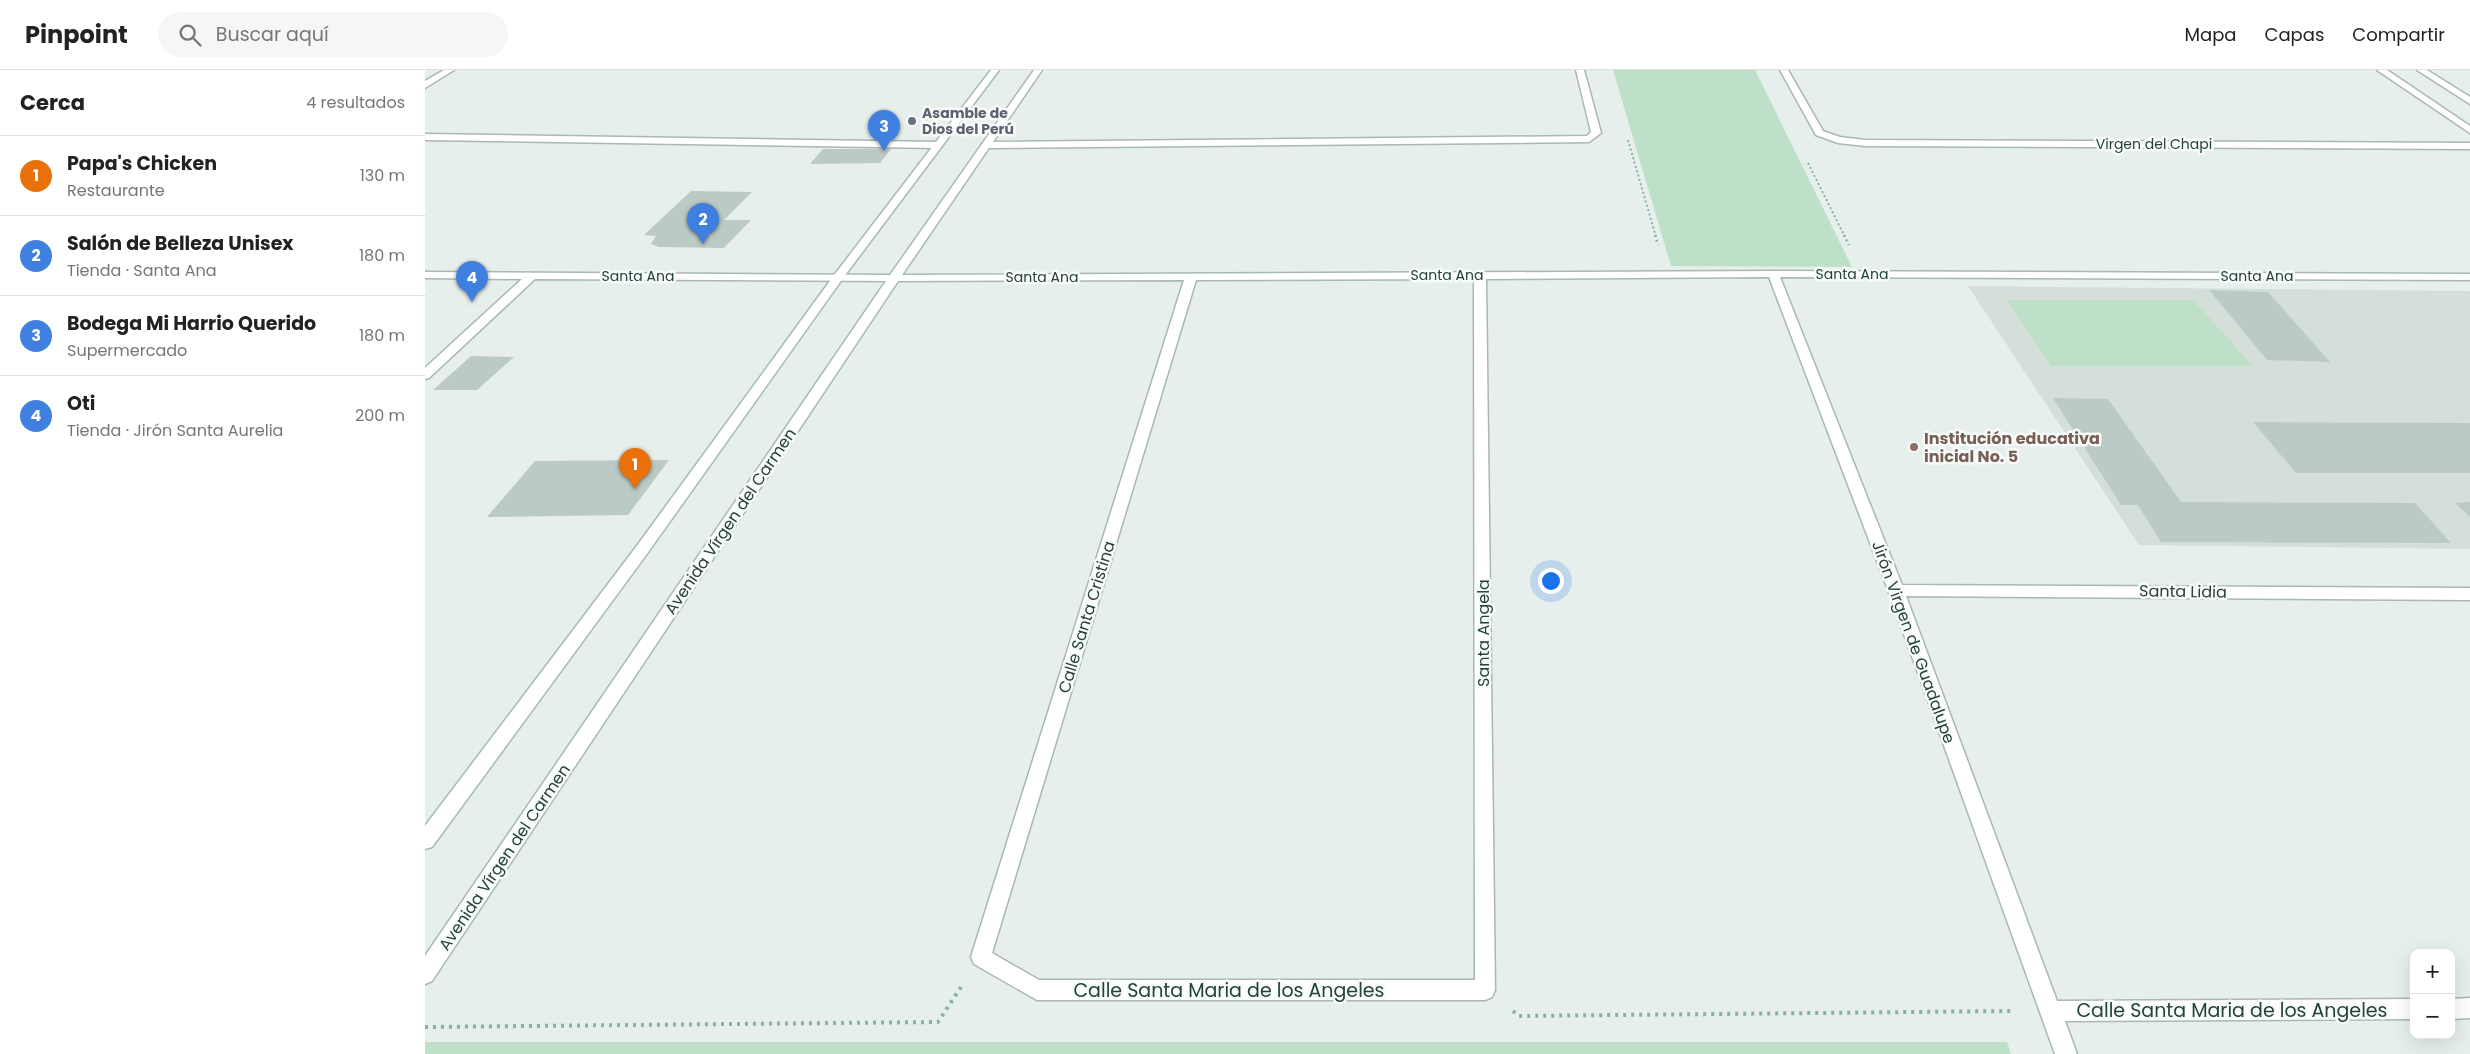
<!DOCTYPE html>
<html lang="es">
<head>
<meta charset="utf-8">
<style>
  body { margin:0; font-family:Poppins,sans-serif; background:#f6f6f6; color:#222 }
  .controls { position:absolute; right:15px; bottom:15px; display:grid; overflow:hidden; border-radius:10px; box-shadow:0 5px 20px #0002 }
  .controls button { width:45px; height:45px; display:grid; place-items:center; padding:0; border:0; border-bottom:1px solid #e0e0e0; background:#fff; color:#222; font:25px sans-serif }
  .you { position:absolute; left:1125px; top:510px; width:18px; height:18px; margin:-12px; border:4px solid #fff; border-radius:50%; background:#1a73e8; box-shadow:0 0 0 8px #1a73e833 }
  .badge { display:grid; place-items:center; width:32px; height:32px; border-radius:50%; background:#804e3d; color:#fff; font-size:16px; font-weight:700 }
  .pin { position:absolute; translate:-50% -41px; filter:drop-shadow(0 1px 2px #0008) }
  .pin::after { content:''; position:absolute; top:26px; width:18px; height:15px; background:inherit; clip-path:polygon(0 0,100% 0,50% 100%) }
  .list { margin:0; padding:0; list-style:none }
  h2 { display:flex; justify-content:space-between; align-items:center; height:65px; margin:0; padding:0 20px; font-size:21px }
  h2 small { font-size:16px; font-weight:400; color:#767676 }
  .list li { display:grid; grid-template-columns:32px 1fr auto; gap:15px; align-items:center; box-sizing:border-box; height:80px; padding:0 20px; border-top:1px solid #e0e0e0 }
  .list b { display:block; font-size:19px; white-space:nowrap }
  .list p { margin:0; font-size:16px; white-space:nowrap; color:#767676 }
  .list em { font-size:16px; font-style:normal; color:#767676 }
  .icon { flex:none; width:28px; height:28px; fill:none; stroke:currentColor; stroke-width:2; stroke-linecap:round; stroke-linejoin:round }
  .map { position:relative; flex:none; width:2045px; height:984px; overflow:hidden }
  header { display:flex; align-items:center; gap:30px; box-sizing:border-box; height:70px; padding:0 25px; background:#fff; border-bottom:1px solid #e0e0e0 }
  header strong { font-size:24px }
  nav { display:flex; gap:28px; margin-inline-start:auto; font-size:18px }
  .search { width:350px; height:45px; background:#f6f6f6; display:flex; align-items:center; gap:12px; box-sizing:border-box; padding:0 18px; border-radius:28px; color:#767676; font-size:19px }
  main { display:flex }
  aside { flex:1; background:#fff }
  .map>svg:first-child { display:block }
  .built { fill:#d4dfda }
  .green { fill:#bfe0c8 }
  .building { fill:#bbcac4 }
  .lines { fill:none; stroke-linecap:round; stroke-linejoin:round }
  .minor-casing { stroke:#a8b8b2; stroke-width:3 }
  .tertiary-casing { stroke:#a8b8b2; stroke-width:3 }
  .secondary-casing { stroke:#a4bbb3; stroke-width:3 }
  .path-far2 { stroke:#86b3a5; stroke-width:2; stroke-dasharray:2 2.5; stroke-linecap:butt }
  .path-far1 { stroke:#86b3a5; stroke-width:2.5; stroke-dasharray:2 3; stroke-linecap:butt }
  .path { stroke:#86b3a5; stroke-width:4; stroke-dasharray:3 5; stroke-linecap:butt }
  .minor { fill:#fff; fill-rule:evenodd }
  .tertiary { fill:#fff; fill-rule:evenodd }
  .secondary { fill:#fff; fill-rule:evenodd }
  .worship-dot { fill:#6b7280; stroke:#f7fbf9; stroke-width:2 }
  .education-dot { fill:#8d6e63; stroke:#f7fbf9; stroke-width:2 }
  .labels { text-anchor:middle; stroke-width:5; stroke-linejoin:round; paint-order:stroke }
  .far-worship-label { font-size:14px; font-weight:bold; fill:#5b616d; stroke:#f7fbf9; text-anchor:start }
  .far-street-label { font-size:14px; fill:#24423a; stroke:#f7fbf9 }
  .education-label { font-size:16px; font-weight:bold; fill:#785e54; stroke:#f7fbf9; text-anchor:start }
  .street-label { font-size:16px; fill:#24423a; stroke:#f7fbf9 }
  .near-street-label { font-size:19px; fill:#24423a; stroke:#f7fbf9 }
</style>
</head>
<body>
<header>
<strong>Pinpoint</strong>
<div class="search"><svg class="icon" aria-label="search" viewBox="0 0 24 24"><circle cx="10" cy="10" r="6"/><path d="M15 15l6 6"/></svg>Buscar aquí</div>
<nav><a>Mapa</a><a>Capas</a><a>Compartir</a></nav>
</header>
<main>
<aside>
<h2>Cerca<small>4 resultados</small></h2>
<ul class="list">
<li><span class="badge" style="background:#e8710a">1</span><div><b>Papa's Chicken</b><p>Restaurante</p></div><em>130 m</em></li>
<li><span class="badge" style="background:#3f7fe0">2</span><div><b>Salón de Belleza Unisex</b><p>Tienda · Santa Ana</p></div><em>180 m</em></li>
<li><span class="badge" style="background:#3f7fe0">3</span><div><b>Bodega Mi Harrio Querido</b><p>Supermercado</p></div><em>180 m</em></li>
<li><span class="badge" style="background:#3f7fe0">4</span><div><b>Oti</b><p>Tienda · Jirón Santa Aurelia</p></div><em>200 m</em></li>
</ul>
</aside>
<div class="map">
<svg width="2045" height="984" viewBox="0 0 2045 984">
  <rect width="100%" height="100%" fill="#e6efeb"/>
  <polygon class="built" points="1543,216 2045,221 2045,479 1714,475"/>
  <g class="green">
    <polygon points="1188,0 1330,0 1427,197 1246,196"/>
    <polygon points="1581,230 1768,230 1828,296 1626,296"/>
    <polygon points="0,972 1582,972 1586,984 0,984"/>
  </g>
  <g class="building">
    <polygon points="398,79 466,79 455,93 385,94"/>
    <polygon points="266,121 327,122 299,150 326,150 299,178 234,177 226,174 231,166 219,165"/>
    <polygon points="1784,220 1843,222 1905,292 1842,290"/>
    <polygon points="46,286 89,287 52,320 8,320"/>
    <polygon points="1628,328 1683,329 1756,432 1990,433 2026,473 1736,472 1713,435 1696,435"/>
    <polygon points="1828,352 2045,353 2045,403 1871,403"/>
    <polygon points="244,390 203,445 62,447 110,391"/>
    <polygon points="2045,432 2045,447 2030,433"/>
  </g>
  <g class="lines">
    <g class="minor-casing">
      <g id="minor">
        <polygon points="19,0 29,0 0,18 0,11"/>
        <polygon points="1151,0 1159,0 1176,63 1164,72 561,78 556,75 561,72 1162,66 1166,62"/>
        <polygon points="1355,0 1363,0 1398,61 1415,67 1440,70 2045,73 2045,79 1440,76 1413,73 1391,65"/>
        <polygon points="0,64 513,72 518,75 513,78 0,70"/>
        <path d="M1348,201L2045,204V210L1355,207L1477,515L2045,518V530L1481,526L1632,931L1989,929V949L1640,951L1652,984H1630L1463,520L1344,207L1061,209L1070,920L1067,927L1060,930H612L549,894L546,887L759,210L469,211L110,209L4,308L0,309V298L97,209L0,208V202L469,205ZM1049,209L1050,910H614L567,883L771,210Z"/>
        <polygon points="2045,928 2045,948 2026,949 2026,929"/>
      </g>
    </g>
    <g class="tertiary-casing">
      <g id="tertiary">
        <polygon points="1952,0 1962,0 2045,56 2045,63"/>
        <polygon points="1992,0 2002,0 2045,27 2045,34"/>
      </g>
    </g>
    <g class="secondary-casing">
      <g id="secondary">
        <polygon points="566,0 574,0 418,208 224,481 7,777 0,779 0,756 214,473 410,204"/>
        <polygon points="609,0 617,0 475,208 7,911 0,914 0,886 463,208"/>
      </g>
    </g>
    <g class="path-far2">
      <polyline points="1203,70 1231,167"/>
      <polyline points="1383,93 1420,167"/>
    </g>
    <g class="path-far1">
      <polyline points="1230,165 1233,175"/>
      <polyline points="1419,165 1424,175"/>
    </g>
    <g class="path">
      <polyline points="1088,941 1094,946 1587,941"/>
      <polyline points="0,957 513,952 536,917"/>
    </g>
    <use href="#minor" class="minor"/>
    <use href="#tertiary" class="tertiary"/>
    <use href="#secondary" class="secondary"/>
  </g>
  <circle class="worship-dot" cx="487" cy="51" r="5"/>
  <circle class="education-dot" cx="1489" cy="377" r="5"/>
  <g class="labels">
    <g class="far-worship-label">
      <text x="497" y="48">Asamble de<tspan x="497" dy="16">Dios del Perú</tspan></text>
    </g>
    <g class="far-street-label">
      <text x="1729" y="79">Virgen del Chapi</text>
      <text x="1427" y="209">Santa Ana</text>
      <text x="1022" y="210">Santa Ana</text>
      <text x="213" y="211">Santa Ana</text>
      <text x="1832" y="211">Santa Ana</text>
      <text x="617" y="212">Santa Ana</text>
    </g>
    <g class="education-label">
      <text x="1499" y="374">Institución educativa<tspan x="1499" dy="18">inicial No. 5</tspan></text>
    </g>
    <g class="street-label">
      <text transform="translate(305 451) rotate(-56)" y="6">Avenida Vírgen del Carmen</text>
      <text transform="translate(1758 521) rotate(1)" y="6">Santa Lidia</text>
      <text transform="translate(661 547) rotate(-73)" y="6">Calle Santa Cristina</text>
      <text transform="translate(1058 563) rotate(-90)" y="6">Santa Angela</text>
      <text transform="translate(1489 572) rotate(70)" y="6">Jirón Virgen de Guadalupe</text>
      <text transform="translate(79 787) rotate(-56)" y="6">Avenida Vírgen del Carmen</text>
    </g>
    <g class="near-street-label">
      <text x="804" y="927">Calle Santa Maria de los Angeles</text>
      <text x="1807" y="947">Calle Santa Maria de los Angeles</text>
    </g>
  </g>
</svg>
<div class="controls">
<button>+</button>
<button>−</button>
</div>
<div class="you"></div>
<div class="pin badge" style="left:210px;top:419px;background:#e8710a">1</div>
<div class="pin badge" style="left:278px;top:174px;background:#3f7fe0">2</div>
<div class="pin badge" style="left:459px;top:81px;background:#3f7fe0">3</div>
<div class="pin badge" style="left:47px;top:232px;background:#3f7fe0">4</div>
</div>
</main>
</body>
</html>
